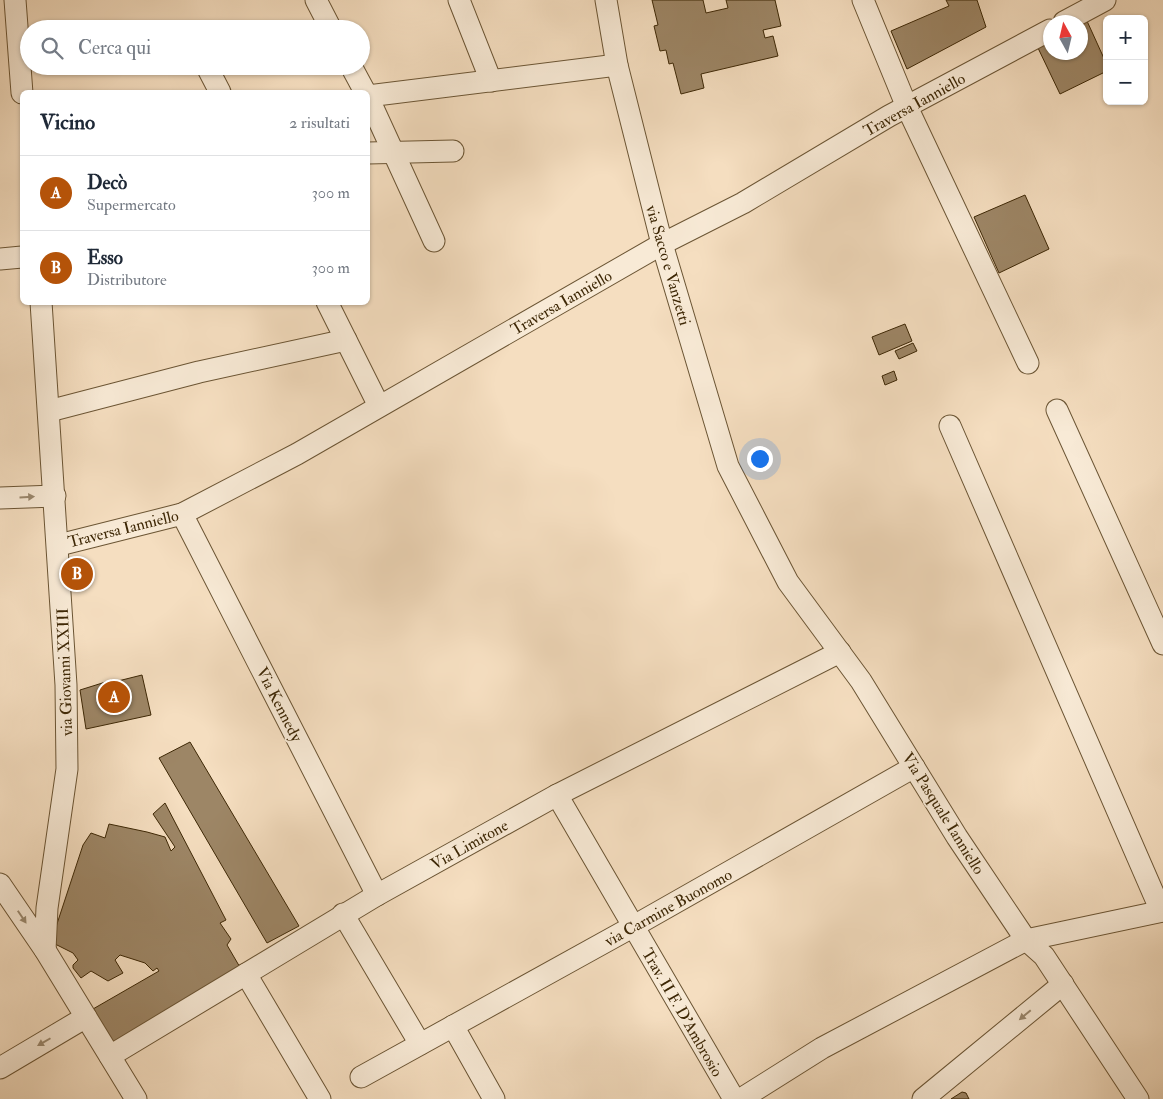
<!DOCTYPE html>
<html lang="it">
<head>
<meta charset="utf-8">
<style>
  body { margin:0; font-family:"IM FELL Double Pica",serif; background:#f6f6f7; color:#1f2937 }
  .controls { position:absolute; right:15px; top:15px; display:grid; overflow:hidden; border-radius:8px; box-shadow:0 1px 4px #0004 }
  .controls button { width:45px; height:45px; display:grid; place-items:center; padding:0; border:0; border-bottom:1px solid #e0e1e3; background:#fff; color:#1f2937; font:25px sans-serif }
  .compass { position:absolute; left:1043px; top:15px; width:45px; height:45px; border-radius:50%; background:#fff; box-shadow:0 1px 4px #0004; rotate:352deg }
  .you { position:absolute; left:759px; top:458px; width:18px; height:18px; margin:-12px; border:4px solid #fff; border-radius:50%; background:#1a73e8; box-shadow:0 0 0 8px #1a73e833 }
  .badge { display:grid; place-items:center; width:32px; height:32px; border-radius:50%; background:#b45309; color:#fff; font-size:16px; font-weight:700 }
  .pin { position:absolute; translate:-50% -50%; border:2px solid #fff; box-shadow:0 1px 5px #0006 }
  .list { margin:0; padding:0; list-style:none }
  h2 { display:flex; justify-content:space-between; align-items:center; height:65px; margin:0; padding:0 20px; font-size:21px }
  h2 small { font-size:16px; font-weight:400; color:#747a83 }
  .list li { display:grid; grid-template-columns:32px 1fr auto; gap:15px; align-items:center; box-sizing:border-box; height:75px; padding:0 20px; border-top:1px solid #e0e1e3 }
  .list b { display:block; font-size:19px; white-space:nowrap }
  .list p { margin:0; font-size:16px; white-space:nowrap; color:#747a83 }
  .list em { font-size:16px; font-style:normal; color:#747a83 }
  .icon { flex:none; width:28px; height:28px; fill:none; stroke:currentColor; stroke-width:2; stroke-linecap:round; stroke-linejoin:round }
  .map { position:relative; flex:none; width:1163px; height:1099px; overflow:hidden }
  .search { position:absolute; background:#fff; box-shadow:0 1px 4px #0004; left:20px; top:20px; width:350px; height:55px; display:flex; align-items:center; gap:12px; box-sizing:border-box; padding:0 18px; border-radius:28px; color:#747a83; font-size:19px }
  .panel { position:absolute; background:#fff; box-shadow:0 1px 4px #0004; left:20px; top:90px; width:350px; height:215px; border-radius:8px }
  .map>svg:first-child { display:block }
  .building { fill:#9d8666; stroke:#3d2705 }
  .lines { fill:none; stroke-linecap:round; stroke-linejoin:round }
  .minor-casing { stroke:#6b5534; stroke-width:23 }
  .minor { stroke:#f8ead6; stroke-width:21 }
  .oneway { fill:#9a886e }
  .labels { text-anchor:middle; stroke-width:4; stroke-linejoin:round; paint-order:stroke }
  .street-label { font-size:16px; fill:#3d2705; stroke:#f8ead6 }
</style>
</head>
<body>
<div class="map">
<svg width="1163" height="1099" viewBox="0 0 1163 1099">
  <rect width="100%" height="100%" fill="#f5dec0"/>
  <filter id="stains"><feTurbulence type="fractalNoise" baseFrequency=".004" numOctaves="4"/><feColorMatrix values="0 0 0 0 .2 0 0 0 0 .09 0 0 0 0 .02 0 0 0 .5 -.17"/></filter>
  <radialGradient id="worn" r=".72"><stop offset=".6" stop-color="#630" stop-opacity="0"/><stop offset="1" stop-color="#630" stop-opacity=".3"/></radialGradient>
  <g class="building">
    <polygon points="652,0 703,0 706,13 728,8 726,0 775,0 781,26 763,30 765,38 773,36 778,56 701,74 704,88 681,94 673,63 669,64 666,50 660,51 654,26 658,25"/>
    <polygon points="946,0 977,0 986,27 907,69 891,31 949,6"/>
    <polygon points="1087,21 1107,65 1107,71 1060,94 1038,48 1050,41 1050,52 1080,52 1080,25"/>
    <polygon points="1025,195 1049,249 999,273 974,217"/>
    <polygon points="905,324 912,341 879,355 872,337"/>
    <polygon points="913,343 917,351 899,359 895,351"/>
    <polygon points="894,371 897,380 885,385 882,376"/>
    <polygon points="142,675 151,715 86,729 80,690 112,680 114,682"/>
    <polygon points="190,742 299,926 267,943 159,758"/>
    <polygon points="165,803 226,920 220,923 231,939 227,945 241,969 114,1044 93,1009 159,971 157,968 153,971 145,963 120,955 115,960 123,973 108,981 91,971 81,978 73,968 73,965 78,960 73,953 51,942 83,845 91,833 105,838 109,824 147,832 165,837 171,851 175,847 153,814"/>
    <polygon points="962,1092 966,1093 969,1099 951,1099"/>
  </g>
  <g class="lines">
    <g class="minor-casing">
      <g id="minor">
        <polyline points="15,0 22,93"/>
        <polyline points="316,0 331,29"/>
        <polyline points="459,0 491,81"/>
        <polyline points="606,0 617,65 662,244 728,466 788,582 861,681 957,837 1026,940 1044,956 1138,1099"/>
        <polyline points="863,0 907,107 1028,363"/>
        <polyline points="1064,22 1105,0"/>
        <polyline points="351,66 365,92"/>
        <polyline points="207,67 220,92"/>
        <polyline points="368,96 617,65"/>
        <polyline points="368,97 434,241"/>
        <polyline points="368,153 453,151"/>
        <polyline points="0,259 22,257"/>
        <polyline points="41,302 66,685 67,769 47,908 45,950"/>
        <polyline points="327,302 379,406"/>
        <polyline points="1057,410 1163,644"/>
        <polyline points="49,411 199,372 346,340"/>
        <polyline points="950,426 1161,911"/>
        <polyline points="0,498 55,496"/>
        <polyline points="182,514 377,895"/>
        <polyline points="59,545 182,514 297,454 662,244 743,203 889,116 1050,30"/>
        <polyline points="557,795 734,1099"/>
        <polyline points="0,884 45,950 136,1099"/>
        <polyline points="343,914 420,1044"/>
        <polyline points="246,974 320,1099"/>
        <polyline points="453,1026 494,1099"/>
        <polyline points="110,1056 377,895 557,795 840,652"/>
        <polyline points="0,1068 86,1017"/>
        <polyline points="361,1077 634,926 914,767"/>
        <polyline points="741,1099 822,1048 1026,940 1163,911"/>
        <polyline points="923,1099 1063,984"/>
      </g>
    </g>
    <use href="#minor" class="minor"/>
  </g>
  <defs><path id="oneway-solid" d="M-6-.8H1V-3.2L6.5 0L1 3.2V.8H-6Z" transform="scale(1.25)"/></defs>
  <g class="oneway">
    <use href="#oneway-solid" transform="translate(27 497) rotate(-3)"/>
    <use href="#oneway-solid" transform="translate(22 917) rotate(56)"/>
    <use href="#oneway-solid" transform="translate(1025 1015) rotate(140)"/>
    <use href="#oneway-solid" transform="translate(44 1042) rotate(150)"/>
  </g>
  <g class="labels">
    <g class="street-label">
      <text transform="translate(914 104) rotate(-29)" y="6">Traversa Ianniello</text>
      <text transform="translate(669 265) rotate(74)" y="6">via Sacco e Vanzetti</text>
      <text transform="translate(561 302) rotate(-30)" y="6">Traversa Ianniello</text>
      <text transform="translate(123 528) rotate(-14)" y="6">Traversa Ianniello</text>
      <text transform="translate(64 672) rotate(-92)" y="6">via Giovanni XXIII</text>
      <text transform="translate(280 704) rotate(63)" y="6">Via Kennedy</text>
      <text transform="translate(944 813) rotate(58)" y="6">Via Pasquale Ianniello</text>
      <text transform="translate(469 844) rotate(-29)" y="6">Via Limitone</text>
      <text transform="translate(668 907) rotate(-29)" y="6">via Carmine Buonomo</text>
      <text transform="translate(683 1012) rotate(60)" y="6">Trav. II F. D'Ambrosio</text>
    </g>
  </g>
  <rect width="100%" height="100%" filter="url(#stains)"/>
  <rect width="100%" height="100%" fill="url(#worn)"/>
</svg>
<div class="controls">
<button>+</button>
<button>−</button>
</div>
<svg class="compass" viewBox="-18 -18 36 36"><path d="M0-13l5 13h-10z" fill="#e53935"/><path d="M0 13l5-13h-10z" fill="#747a83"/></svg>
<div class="you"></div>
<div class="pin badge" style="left:114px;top:697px">A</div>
<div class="pin badge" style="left:77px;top:574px">B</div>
<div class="search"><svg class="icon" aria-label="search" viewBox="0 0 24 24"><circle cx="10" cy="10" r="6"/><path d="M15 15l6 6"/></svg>Cerca qui</div>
<section class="panel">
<h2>Vicino<small>2 risultati</small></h2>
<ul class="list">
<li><span class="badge">A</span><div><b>Decò</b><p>Supermercato</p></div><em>300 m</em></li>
<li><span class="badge">B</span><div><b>Esso</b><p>Distributore</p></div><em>300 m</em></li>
</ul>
</section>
</div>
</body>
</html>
